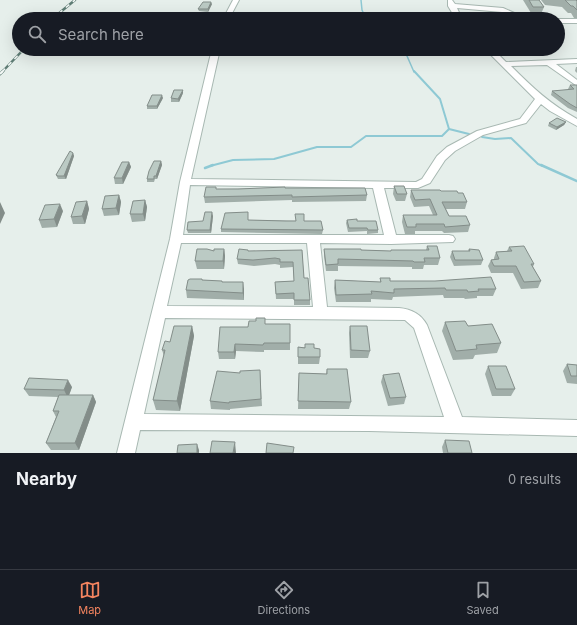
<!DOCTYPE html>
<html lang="en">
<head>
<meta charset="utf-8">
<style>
  body { margin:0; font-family:Inter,sans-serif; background:#242831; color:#f1f3f6 }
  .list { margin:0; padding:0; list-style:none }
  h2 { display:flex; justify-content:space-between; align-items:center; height:52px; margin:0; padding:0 16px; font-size:17px }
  h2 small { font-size:13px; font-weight:400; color:#9ea1a6 }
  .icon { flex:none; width:22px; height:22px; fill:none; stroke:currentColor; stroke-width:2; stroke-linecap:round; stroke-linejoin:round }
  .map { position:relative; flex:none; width:577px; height:453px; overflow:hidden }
  .search { position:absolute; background:#171b24; box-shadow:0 4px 16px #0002; left:12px; right:12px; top:12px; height:44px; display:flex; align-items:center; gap:10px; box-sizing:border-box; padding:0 14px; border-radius:22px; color:#9ea1a6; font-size:15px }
  .sheet { height:116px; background:#171b24 }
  nav { display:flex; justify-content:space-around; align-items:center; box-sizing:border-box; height:56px; border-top:1px solid #363941; background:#171b24; font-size:11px; color:#9ea1a6 }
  nav a { display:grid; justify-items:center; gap:2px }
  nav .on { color:#f4845f }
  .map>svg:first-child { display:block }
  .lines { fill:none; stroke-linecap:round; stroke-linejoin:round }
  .stream-far2 { stroke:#8ec9d4; stroke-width:1.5 }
  .stream-far1 { stroke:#8ec9d4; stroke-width:2 }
  .stream { stroke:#8ec9d4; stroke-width:2.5 }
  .minor-casing { stroke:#a8b8b2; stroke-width:2 }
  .minor { fill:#fff; fill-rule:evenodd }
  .rail-far1-casing { stroke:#5f7d75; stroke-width:2.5 }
  .rail-casing { stroke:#5f7d75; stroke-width:3 }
  .rail-far1 { stroke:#f7fbf9; stroke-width:1.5; stroke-dasharray:4.5; stroke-linecap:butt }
  .rail { stroke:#f7fbf9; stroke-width:2; stroke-dasharray:5.5; stroke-linecap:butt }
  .wall { fill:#a1aea9 }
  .shaded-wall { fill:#838d89 }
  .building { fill:#bbcac4; stroke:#838d89 }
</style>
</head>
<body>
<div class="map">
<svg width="577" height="453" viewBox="0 0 577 453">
  <rect width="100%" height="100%" fill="#e6efeb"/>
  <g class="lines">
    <g class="stream-far2">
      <polyline points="361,0 362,10 366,19"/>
      <polyline points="401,49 407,56 414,72"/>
    </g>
    <g class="stream-far1">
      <polyline points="414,71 440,99 449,129 469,134"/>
      <polyline points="482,137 495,139 511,138 538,164 543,166"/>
      <polyline points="210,166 233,160 274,159 317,147 351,147 366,136 442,136 449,129"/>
    </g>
    <g class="stream">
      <polyline points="541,165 577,181"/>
      <polyline points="205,168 213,165"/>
    </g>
    <g class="minor-casing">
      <g id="minor">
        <polygon points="233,0 239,0 229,19 223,19"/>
        <polygon points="448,0 452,0 455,4 503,8 528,19 519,19 502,12 457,8 462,19 456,19 448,6"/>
        <rect x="558" y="19" width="19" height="4"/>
        <path d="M212,49H220L191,179L416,182L422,179L437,156L447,147L477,131L520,119L535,99L485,49H493L506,62L577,59V63L556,64L577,80V86L547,65L511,66C533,88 550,104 577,119V126L550,111L541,104L526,123L483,135L455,151L445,160L430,183L418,188H384L396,235H449L453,236L455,239L453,242L391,244L320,243L327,307L399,308C411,309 421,314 427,325L462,417L577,420V436L369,431L140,430L135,453H117L170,239L180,182ZM190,185L373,188L384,235H183ZM181,243H307L313,307L167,306ZM165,318L405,320L414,328L444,417L144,414Z"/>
      </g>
    </g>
    <use href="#minor" class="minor"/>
    <g class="rail-far1-casing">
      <g id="rail-far1">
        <polyline points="52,19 75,0"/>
        <polyline points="2,72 24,49"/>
      </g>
    </g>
    <g class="rail-casing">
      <polyline id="rail" points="0,74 3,71"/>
    </g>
    <use href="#rail-far1" class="rail-far1"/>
    <use href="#rail" class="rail"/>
  </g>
  <g class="wall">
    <polygon points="523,0 539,0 544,7 541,14 531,13"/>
    <polygon points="541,0 577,0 577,18 574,18 571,13 568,13 562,7 545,5"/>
    <polygon points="212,4 208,12 199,11 198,9"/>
    <polygon points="576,67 577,67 577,73 575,71"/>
    <polygon points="570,85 577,85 577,112 568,108 551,95 552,91 569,90 568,89"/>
    <polygon points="183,93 179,102 171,102 171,98"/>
    <polygon points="163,98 157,109 147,109 147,106"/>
    <polygon points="566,122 564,125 556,130 548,126 549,123"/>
    <polygon points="73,153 74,156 66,179 58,179 56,175"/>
    <polygon points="161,161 162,165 157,179 155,179 154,182 147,182 147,179"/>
    <polygon points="129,162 131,167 123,184 115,184 114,178"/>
    <polygon points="394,186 407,194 405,201 396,201 393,194"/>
    <polygon points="285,188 367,195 366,201 292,202 292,200 205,203 204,197 216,189"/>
    <polygon points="411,190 441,191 458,193 467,202 465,209 446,209 449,216 470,225 468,232 444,233 442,231 415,231 415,234 405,234 402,222 403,215 433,215 429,206 414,207 410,197"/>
    <polygon points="119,195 121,202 119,215 104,216 102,209"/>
    <polygon points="145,200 147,207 145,221 132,222 130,214"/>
    <polygon points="87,201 89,209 85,224 73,224 71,217"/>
    <polygon points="63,211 57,227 42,228 39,220"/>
    <polygon points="213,216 211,233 188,233 187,230"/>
    <polygon points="248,220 304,221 323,230 322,234 221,232 221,229"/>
    <polygon points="347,220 357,221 378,230 378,233 367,234 367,231 348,232 346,223"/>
    <polygon points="427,246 440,258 438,265 424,265 423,269 412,269 412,267 338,266 338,271 326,271 324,256 324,249 391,251 391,250 426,250"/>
    <polygon points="509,247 534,264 533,267 541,281 538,288 521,289 513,273 491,273 488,266 491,260 494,259 494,258 496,252 507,251"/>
    <polygon points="224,249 225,256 224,269 197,269 195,261 214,251"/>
    <polygon points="469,249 483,260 481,265 454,266 450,257 452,251 468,251"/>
    <polygon points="302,250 304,278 310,300 310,305 294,305 294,299 276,299 275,282 294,281 293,267 280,268 280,265 275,264 254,266 238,264 237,259 248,251"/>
    <polygon points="380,278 390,281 496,289 493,296 477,296 477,298 465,299 464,298 444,298 443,295 393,297 392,300 371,299 371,302 336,302 334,288 335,280 380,282"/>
    <polygon points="202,280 222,282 244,289 244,300 187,298 186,290"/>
    <polygon points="445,322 468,326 501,343 497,353 475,355 473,359 453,360 442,331"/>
    <polygon points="266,324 290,324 290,350 264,350 264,352 236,351 235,359 219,359 218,352 248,327"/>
    <polygon points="192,326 194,336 180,411 156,410 153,400 164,356 162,350 170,342"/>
    <polygon points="350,326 370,351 368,358 350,358 349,333"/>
    <polygon points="298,347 314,348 320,357 319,364 298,364"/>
    <polygon points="567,364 577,365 577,384 567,383 563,371"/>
    <polygon points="488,366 515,389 511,396 492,396 485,374"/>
    <polygon points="327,369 351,402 349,409 298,409 299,373 326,374"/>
    <polygon points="260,370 262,406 230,409 230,410 211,409 210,401 240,373"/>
    <polygon points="383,375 406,397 404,404 388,406 381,382"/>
    <polygon points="72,387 69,395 93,395 96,402 79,450 51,450 46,443 56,417 53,411 58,397 29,396 24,389"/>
    <polygon points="445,440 472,453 443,453 442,447"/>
  </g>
  <g class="shaded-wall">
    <polygon points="211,2 212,4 208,12 208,9"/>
    <polygon points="183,90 183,93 179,102 178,99"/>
    <polygon points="162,95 163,98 157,109 157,106"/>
    <polygon points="566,122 564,125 556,130 557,127"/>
    <polygon points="73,153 74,156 66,179 64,176"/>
    <polygon points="161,161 162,165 157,179 156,176"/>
    <polygon points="129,162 131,167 123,184 122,178"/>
    <polygon points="119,195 121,202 119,215 116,208"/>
    <polygon points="145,200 147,207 145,221 143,214"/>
    <polygon points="87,201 89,209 85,224 82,216"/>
    <polygon points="0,202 5,213 0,224"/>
    <polygon points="60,204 63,211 57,227 54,219"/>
    <polygon points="212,212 213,216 211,233 210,230"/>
    <polygon points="224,249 225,256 224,269 223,261"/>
    <polygon points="243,282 244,289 244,300 243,293"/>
    <polygon points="192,326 194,336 180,411 177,401"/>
    <polygon points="235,344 236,351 235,359 234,352"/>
    <polygon points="68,380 72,387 68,398 64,390"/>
    <polygon points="93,395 96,402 79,450 75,443"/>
    <polygon points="235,442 236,453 233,453"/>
    <polygon points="197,444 199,450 199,453 197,453"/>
  </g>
  <g class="building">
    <polygon points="529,0 539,0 544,7 533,7"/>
    <polygon points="565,0 576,0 577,1 577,10 573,6 571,6"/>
    <polygon points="203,2 211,2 208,9 198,9"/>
    <polygon points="570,85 577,85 577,108 570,104 552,91 574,89"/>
    <polygon points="174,90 183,90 178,99 171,98"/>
    <polygon points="152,95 162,95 157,106 147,106"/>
    <polygon points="557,118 566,122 557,127 549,123"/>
    <polygon points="70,151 73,153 64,176 57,176 57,175 56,175"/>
    <polygon points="154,161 161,161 156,176 154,176 154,179 147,179 149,171"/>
    <polygon points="122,162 129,162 122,178 114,178"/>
    <polygon points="394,186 404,186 407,194 397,194"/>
    <polygon points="206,187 216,187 216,189 238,189 285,187 285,188 365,188 367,195 292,197 292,195 204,197"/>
    <polygon points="411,190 440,190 441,191 457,191 458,193 463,193 467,202 442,202 449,216 466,216 470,225 445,227 444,224 416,224 416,227 407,227 403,215 437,215 430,199 415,200"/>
    <polygon points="119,195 116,208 102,209 105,196"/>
    <polygon points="145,200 143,214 130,214 133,201"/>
    <polygon points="87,201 82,216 71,217 76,202"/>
    <polygon points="60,204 54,219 39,220 45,205"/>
    <polygon points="205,212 212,212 210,230 187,230 188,222 203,221"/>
    <polygon points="248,212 248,220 286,221 296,221 295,214 304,214 304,221 321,221 323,230 221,229 225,213"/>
    <polygon points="357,219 357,221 376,221 378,230 368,230 367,228 349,228 347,220"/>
    <polygon points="427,246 437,246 440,258 424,258 425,262 414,262 413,261 338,259 338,264 326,265 324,249 361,249 361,250 391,251 391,250 429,250"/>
    <polygon points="524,246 534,264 531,264 541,281 524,282 516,266 494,266 491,260 499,259 496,252 512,251 509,247"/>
    <polygon points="197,249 207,249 214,251 214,249 224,249 223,261 195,261"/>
    <polygon points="239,249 248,250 248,251 302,250 304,278 308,278 310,300 294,300 294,293 276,294 275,282 294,281 293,262 280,262 280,259 275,258 253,260 237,259"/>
    <polygon points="469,249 479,250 483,260 455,260 452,251 470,251"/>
    <polygon points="491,277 496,289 478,289 479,291 468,292 467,290 446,290 445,288 394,289 394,293 371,291 372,294 336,295 335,280 381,282 380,278 390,278 390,281 435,281"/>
    <polygon points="190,279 202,279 202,280 222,281 222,282 243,282 243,293 186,290 188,280"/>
    <polygon points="256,318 265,318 265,324 290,324 290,343 264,343 263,345 235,344 234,352 218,352 220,327 248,327 249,321 256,321"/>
    <polygon points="465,321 468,326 492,324 501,343 476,345 477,349 456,351 445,322"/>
    <polygon points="174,326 192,326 177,401 153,400 165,350 162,350 165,341 170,342"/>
    <polygon points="350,326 367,326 370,351 351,350"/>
    <polygon points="305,344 314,344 314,348 320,349 320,357 298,357 298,347 305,348"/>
    <polygon points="567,364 577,365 577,376 571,376"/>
    <polygon points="488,366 506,366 515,389 496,389"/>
    <polygon points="327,369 347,369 351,402 298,401 299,373 327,374"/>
    <polygon points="260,370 261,399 229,402 229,403 210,401 217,371 240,373 240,371"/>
    <polygon points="399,373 406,397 390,398 383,375"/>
    <polygon points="29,378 68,380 64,390 24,389"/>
    <polygon points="59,395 93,395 75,443 46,443 59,411 53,411"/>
    <polygon points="445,440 469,441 472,453 448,453"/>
    <polygon points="212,441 235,442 233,453 210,453"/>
    <polygon points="267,443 294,447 293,453 266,453"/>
    <polygon points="197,444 197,453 177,453 178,445"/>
  </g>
</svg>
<div class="search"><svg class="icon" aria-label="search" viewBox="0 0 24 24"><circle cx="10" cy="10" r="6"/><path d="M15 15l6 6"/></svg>Search here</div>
</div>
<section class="sheet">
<h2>Nearby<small>0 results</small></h2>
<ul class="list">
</ul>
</section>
<nav>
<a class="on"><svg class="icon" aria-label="map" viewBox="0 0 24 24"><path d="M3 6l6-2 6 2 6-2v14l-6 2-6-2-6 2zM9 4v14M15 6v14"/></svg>Map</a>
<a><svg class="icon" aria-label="directions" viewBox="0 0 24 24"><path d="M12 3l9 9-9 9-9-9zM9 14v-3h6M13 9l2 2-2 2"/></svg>Directions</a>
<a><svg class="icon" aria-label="saved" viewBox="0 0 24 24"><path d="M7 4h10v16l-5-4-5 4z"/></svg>Saved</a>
</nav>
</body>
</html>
